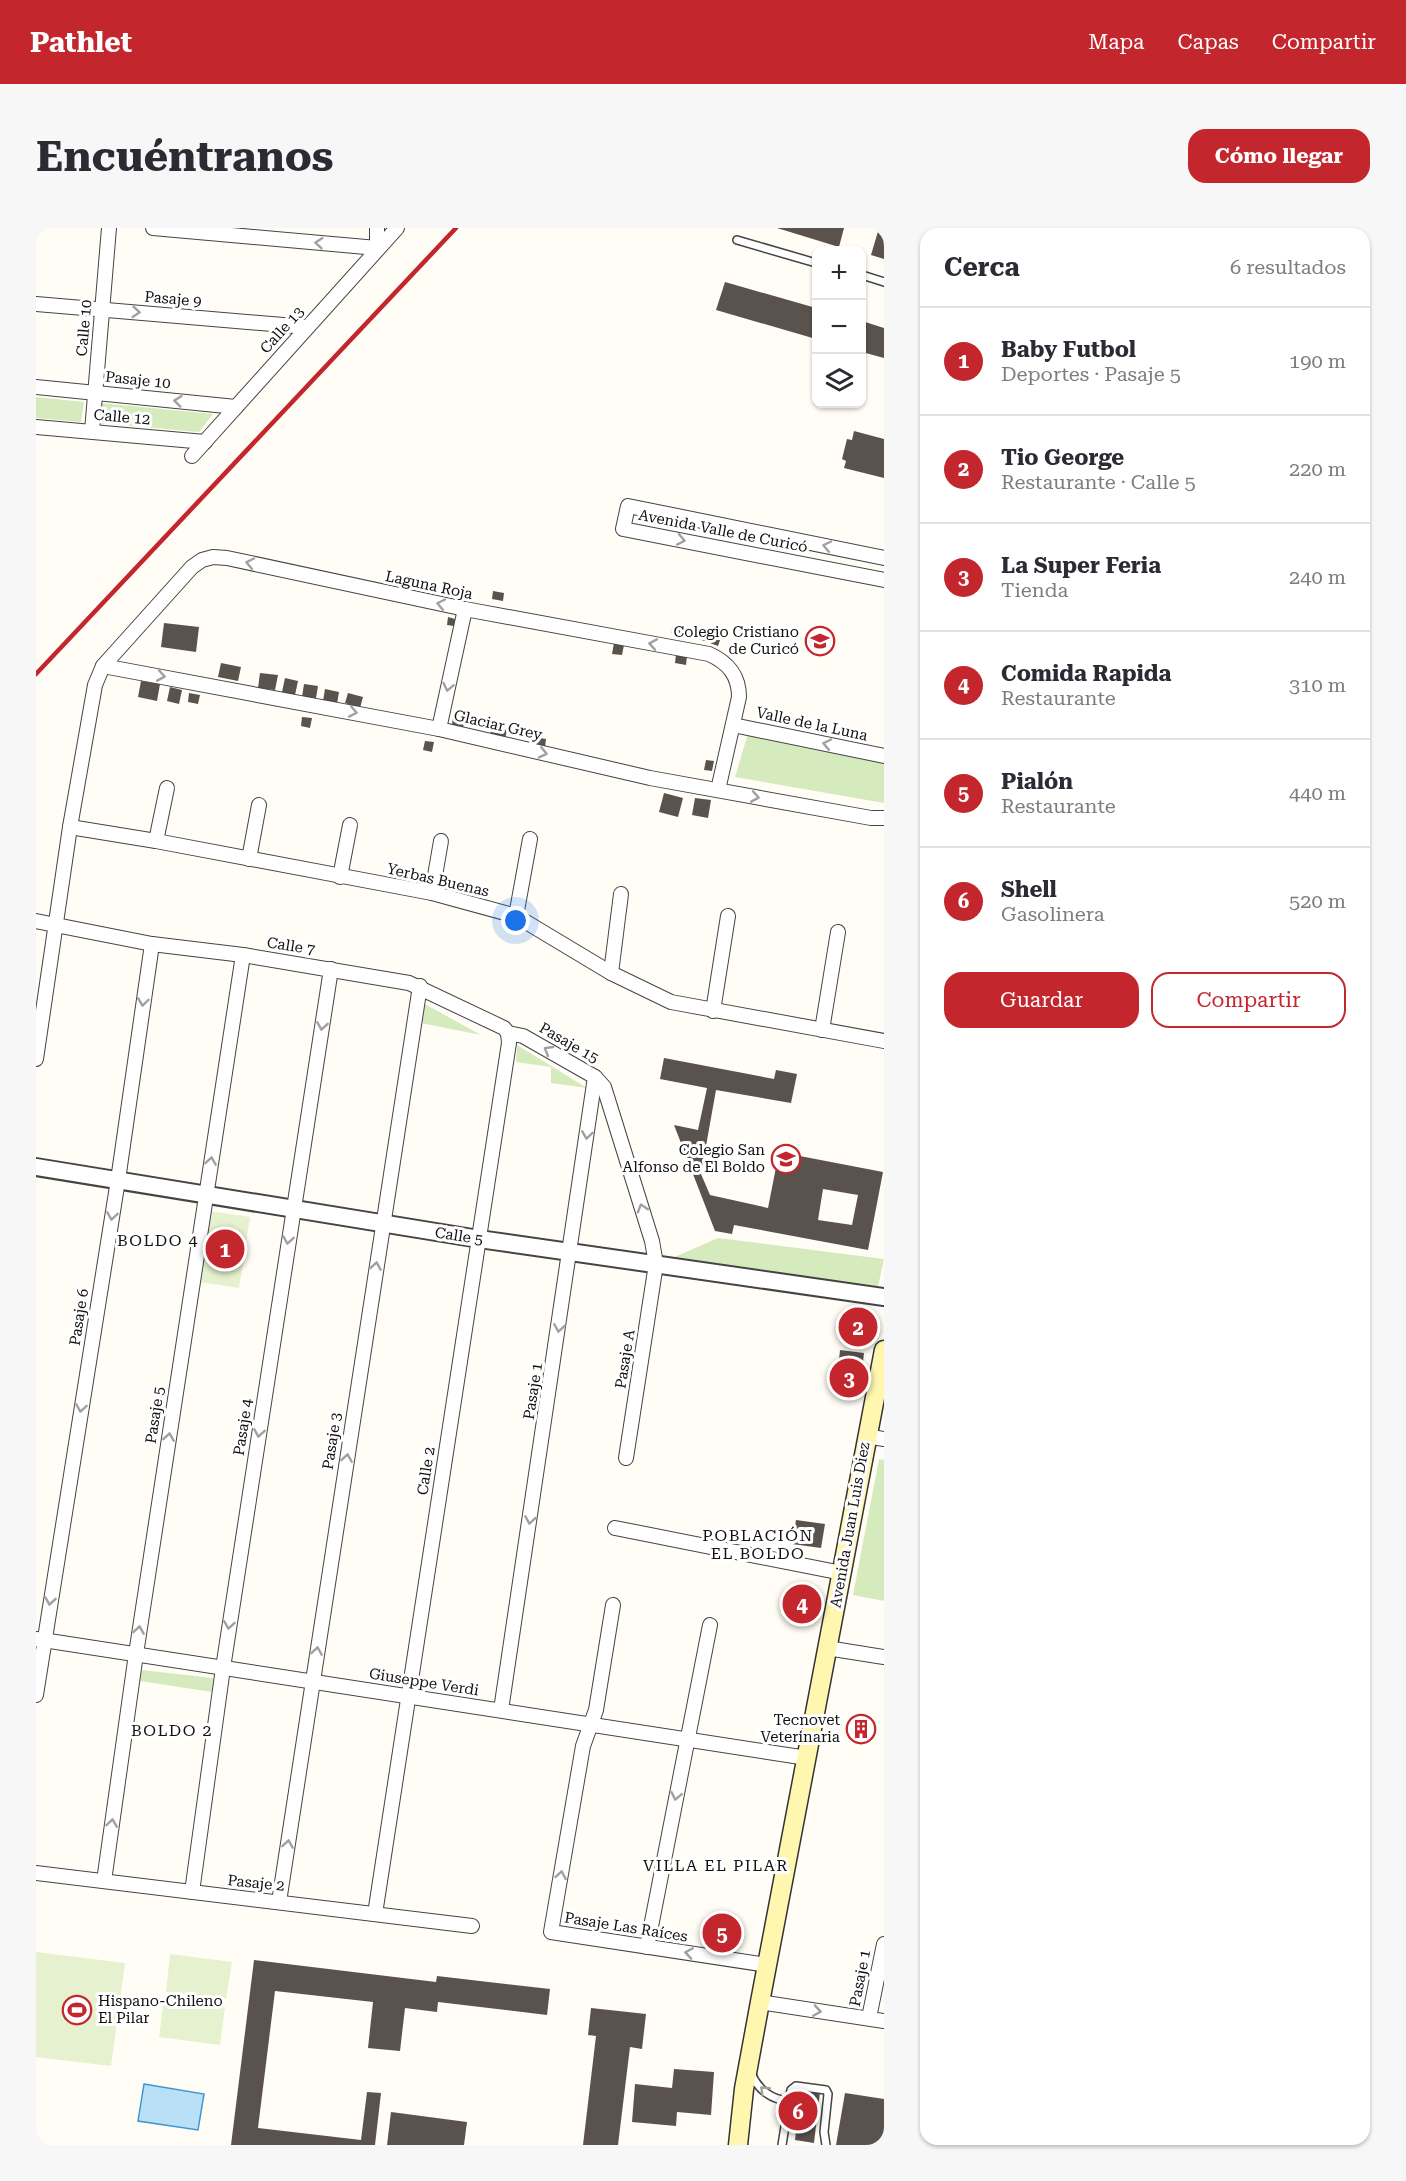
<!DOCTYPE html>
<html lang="es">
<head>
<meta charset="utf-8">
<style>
  body { margin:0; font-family:"Roboto Serif",serif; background:#f7f7f7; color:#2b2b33 }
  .controls { position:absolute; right:18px; top:18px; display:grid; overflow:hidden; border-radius:12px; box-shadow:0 2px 4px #0004 }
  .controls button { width:54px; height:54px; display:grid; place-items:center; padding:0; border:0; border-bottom:2px solid #e1e1e2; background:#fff; color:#2b2b33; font:30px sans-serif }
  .you { position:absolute; left:480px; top:693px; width:21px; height:21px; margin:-15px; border:4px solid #fff; border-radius:50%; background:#1a73e8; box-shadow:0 0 0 9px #1a73e833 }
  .badge { display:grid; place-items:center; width:39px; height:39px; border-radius:50%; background:#c4262e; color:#fff; font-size:20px; font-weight:700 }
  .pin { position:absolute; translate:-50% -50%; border:3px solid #fff; box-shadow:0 2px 6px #0006 }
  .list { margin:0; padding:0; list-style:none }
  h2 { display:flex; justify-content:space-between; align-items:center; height:78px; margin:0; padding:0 24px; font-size:26px }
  h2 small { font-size:20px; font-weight:400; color:#7c7c81 }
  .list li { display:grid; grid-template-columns:39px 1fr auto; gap:18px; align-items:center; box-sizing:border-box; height:108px; padding:0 24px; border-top:2px solid #e1e1e2 }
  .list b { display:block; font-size:22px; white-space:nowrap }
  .list p { margin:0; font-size:20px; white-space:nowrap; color:#7c7c81 }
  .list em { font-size:20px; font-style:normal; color:#7c7c81 }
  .actions { display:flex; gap:12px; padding:18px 24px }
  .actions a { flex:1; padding:14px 0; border:2px solid #c4262e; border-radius:18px; text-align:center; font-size:21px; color:#c4262e }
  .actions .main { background:#c4262e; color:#fff }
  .icon { flex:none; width:33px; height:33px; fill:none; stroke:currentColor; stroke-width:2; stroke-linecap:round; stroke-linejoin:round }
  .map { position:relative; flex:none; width:848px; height:1917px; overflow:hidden; border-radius:18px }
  header { display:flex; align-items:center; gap:36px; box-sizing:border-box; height:84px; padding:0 30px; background:#c4262e; color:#fff }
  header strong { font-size:28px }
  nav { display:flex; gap:33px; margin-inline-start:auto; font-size:21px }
  .intro { display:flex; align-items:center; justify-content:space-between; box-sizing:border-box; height:144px; padding:0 36px }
  h1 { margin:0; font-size:42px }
  .button { padding:15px 27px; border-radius:18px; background:#c4262e; color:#fff; font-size:21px; font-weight:700 }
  main { display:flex; gap:36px; padding:0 36px }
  aside { flex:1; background:#fff; border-radius:18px; box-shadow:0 2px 4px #0004 }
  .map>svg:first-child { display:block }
  .green { fill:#d5ebbd }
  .pitch { fill:#e6f2cf }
  .water { fill:#b9e0f7; stroke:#3f96cf; stroke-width:1.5 }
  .building { fill:#5a524d; fill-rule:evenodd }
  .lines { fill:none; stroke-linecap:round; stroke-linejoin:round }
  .service-casing { stroke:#444; stroke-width:10 }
  .minor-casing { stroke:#444; stroke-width:16 }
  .tertiary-casing { stroke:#444; stroke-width:20 }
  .secondary-casing { stroke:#333; stroke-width:21 }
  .service { stroke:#fff; stroke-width:7 }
  .minor { stroke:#fff; stroke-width:14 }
  .tertiary { stroke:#fff; stroke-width:16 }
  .secondary { stroke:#fff6b0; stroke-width:18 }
  .rail { stroke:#c4262e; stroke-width:4.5 }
  .oneway { stroke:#a0a0a0 }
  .labels { text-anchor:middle; stroke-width:6; stroke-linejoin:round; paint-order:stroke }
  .street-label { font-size:15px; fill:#111; stroke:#fff }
  .poi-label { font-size:15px; fill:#111; stroke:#fff; text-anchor:end }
  .neighbourhood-label { font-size:16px; letter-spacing:1.5px; fill:#111; stroke:#fff }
</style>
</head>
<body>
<header>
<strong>Pathlet</strong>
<nav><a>Mapa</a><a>Capas</a><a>Compartir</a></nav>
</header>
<div class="intro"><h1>Encuéntranos</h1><a class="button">Cómo llegar</a></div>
<main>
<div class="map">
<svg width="848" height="1917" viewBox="0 0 848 1917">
  <rect width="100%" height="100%" fill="#fffdf5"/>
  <g class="green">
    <polygon points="0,169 48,174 45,194 0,190"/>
    <polygon points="65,175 177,186 163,204 62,195"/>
    <polygon points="713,502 848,526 848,575 699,549"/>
    <polygon points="387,775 445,807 385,795"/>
    <polygon points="481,817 551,860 515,855 515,839 480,834"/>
    <polygon points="682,1010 848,1031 840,1068 634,1031"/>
    <polygon points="843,1231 848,1232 848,1373 817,1367"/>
    <polygon points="106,1442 177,1450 176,1464 104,1453"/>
  </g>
  <g class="pitch">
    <polygon points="174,983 214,989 203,1060 164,1054"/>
    <polygon points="0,1724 89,1735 75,1838 0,1829"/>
    <polygon points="134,1726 196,1734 190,1771 130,1764"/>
    <polygon points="128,1772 189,1779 184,1817 123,1809"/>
  </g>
  <polygon class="water" points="108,1856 168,1866 162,1902 102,1893"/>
  <g class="building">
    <polygon points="741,0 808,0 803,19"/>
    <polygon points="843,0 848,1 848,31 835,27"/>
    <polygon points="689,54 780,80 780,111 680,82"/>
    <polygon points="826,93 848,100 848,130 826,124"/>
    <polygon points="818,203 848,211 848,250 808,240 810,233 806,231 811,211 816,212"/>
    <polygon points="457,363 468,365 467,373 456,371"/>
    <polygon points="412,389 419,391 418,398 411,397"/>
    <polygon points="128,395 163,399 160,424 125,419"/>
    <polygon points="637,398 654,402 652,410 635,405"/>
    <polygon points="666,402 685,409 682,418 663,411"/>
    <polygon points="578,415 588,417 586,427 576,426"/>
    <polygon points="640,426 651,428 650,437 639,435"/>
    <polygon points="185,435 205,439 202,453 182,449"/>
    <polygon points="224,445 242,447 239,462 222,460"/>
    <polygon points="249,450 262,453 259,467 246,464"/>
    <polygon points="105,453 124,456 121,473 102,469"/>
    <polygon points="268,456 282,458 280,470 266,469"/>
    <polygon points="134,459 146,462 143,476 131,473"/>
    <polygon points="289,461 303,464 301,476 287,473"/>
    <polygon points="153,465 164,467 162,476 152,474"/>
    <polygon points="312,465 327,469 324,480 309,475"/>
    <polygon points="417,487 429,489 427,500 416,498"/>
    <polygon points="266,489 276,490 274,500 265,498"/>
    <polygon points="456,498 471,502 469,511 454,507"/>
    <polygon points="498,509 510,511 509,519 496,517"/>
    <polygon points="389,513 398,514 396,524 387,522"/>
    <polygon points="670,532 678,533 676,543 668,542"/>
    <polygon points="628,565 647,570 642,589 623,584"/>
    <polygon points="659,570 675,572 672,590 656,587"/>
    <path d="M628,830L738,851L740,842L761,846L755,875L680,862L665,946L674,967L732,980L743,924L847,944L832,1022L698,997L696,1006L679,1003L638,897L662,902L671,860L624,851ZM787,961L822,967L816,997L782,992Z"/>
    <polygon points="816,1082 834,1085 829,1117 810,1114"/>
    <polygon points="804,1122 828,1125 827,1134 803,1132"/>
    <polygon points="804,1134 825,1137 822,1165 801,1162"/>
    <polygon points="760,1292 789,1296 785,1320 756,1316"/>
    <polygon points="814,1490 838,1494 835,1512 811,1507"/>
    <polygon points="671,1691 704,1695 701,1719 668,1715"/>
    <polygon points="218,1732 400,1754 401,1748 514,1761 511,1787 402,1774 401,1784 369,1780 364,1823 332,1820 337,1774 239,1763 222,1900 325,1912 331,1864 345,1865 339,1917 195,1917"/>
    <polygon points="555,1780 610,1786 606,1821 594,1819 582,1917 547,1917 560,1808 552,1807"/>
    <polygon points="638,1841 678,1844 675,1887 641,1884 640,1898 596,1894 599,1856 636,1860"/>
    <polygon points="765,1861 784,1864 778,1915 759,1912"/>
    <polygon points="809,1865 848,1871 848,1917 800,1917"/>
    <polygon points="355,1884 431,1894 428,1917 351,1917"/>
  </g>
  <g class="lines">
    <g class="service-casing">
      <g id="service">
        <polyline points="701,12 780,35"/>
        <polyline points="826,47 848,54"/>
        <path d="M715,1845C722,1862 736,1872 753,1873L746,1917"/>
        <polyline points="753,1873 755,1862 760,1858 790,1862 792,1866 788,1904 790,1917"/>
      </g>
    </g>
    <g class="minor-casing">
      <g id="minor">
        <polyline points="117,0 341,20"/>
        <polyline points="341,20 341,0"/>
        <polyline points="0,76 271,99"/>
        <polyline points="0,159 200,179"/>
        <polyline points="0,199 169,214"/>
        <polyline points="56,203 73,0"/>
        <polyline points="156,228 361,0"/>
        <polyline points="848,330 592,278 587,301 848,352"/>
        <polyline points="67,438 403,501 614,550 835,590 848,590"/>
        <polyline points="697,497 848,528"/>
        <polyline points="403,501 429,381"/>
        <polyline points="34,599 120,613 396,665 480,688 575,745 635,774 848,813"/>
        <polyline points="120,613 131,560"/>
        <polyline points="213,631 223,577"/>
        <polyline points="304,649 314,597"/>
        <polyline points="396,665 405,613"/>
        <polyline points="480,688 494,611"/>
        <polyline points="0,693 116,716 207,727 373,755 468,800 472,805"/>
        <polyline points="575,745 585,666"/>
        <polyline points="677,783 692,688"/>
        <polyline points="786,802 802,704"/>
        <polyline points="472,805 487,808 559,849 568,859 616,1013 620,1036 590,1230"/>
        <path d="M0,831L34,599L59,457L67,438L156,339L166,332L177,329L191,330L429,381L673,426C693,435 703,448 703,469L682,562"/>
        <polyline points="831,1208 848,1211"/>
        <polyline points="579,1300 806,1345"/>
        <polyline points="577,1377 560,1482 547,1518 515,1704 731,1737"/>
        <polyline points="0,1411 771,1530"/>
        <polyline points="791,1420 848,1429"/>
        <polyline points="0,1467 82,952 116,716"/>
        <polyline points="465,1482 559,849"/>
        <polyline points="0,1645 436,1698"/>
        <polyline points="68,1653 100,1426 207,727"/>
        <polyline points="156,1664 187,1440 295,741"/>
        <polyline points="243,1674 384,758"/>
        <polyline points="339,1686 473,815 472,805"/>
        <polyline points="611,1719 674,1397"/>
        <polyline points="724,1774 848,1793"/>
        <polyline points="833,1790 848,1716"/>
      </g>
    </g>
    <g class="tertiary-casing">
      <polyline id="tertiary" points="0,939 443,1011 848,1069"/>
    </g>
    <g class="secondary-casing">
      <polyline id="secondary" points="702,1917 708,1861 724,1774 848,1122"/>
    </g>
    <use href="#service" class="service"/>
    <use href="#minor" class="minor"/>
    <use href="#tertiary" class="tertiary"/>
    <use href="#secondary" class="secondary"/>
    <polyline class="rail" points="0,446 420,0"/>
  </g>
  <defs><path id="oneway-chevron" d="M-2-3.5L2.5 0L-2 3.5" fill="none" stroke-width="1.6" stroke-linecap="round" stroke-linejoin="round" transform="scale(1.5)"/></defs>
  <g class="oneway">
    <use href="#oneway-chevron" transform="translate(283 15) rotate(-175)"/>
    <use href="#oneway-chevron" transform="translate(100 84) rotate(5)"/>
    <use href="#oneway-chevron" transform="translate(142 173) rotate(-174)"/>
    <use href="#oneway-chevron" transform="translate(645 312) rotate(11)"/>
    <use href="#oneway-chevron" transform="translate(791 318) rotate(-168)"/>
    <use href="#oneway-chevron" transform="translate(214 335) rotate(-168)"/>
    <use href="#oneway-chevron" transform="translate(405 376) rotate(-168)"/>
    <use href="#oneway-chevron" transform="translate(617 416) rotate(-170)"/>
    <use href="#oneway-chevron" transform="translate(125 448) rotate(10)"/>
    <use href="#oneway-chevron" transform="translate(412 459) rotate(102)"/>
    <use href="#oneway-chevron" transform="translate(317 484) rotate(11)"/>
    <use href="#oneway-chevron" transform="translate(791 516) rotate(-168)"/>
    <use href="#oneway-chevron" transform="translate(507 525) rotate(13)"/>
    <use href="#oneway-chevron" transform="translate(719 569) rotate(10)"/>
    <use href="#oneway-chevron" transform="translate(107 774) rotate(98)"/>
    <use href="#oneway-chevron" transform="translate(286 798) rotate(99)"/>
    <use href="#oneway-chevron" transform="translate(512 822) rotate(-150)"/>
    <use href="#oneway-chevron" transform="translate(551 907) rotate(98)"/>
    <use href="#oneway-chevron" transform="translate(175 933) rotate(-81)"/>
    <use href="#oneway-chevron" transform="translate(606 980) rotate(-107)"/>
    <use href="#oneway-chevron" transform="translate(76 988) rotate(99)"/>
    <use href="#oneway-chevron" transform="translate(252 1012) rotate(99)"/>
    <use href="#oneway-chevron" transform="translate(340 1038) rotate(-81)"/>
    <use href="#oneway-chevron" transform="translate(523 1100) rotate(99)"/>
    <use href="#oneway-chevron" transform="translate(45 1180) rotate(99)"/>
    <use href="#oneway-chevron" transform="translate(223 1205) rotate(99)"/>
    <use href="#oneway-chevron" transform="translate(133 1209) rotate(-81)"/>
    <use href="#oneway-chevron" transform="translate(311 1230) rotate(-81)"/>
    <use href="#oneway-chevron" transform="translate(494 1292) rotate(99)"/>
    <use href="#oneway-chevron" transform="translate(14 1373) rotate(99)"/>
    <use href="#oneway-chevron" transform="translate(193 1397) rotate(99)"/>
    <use href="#oneway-chevron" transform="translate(103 1402) rotate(-81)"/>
    <use href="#oneway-chevron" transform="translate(281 1423) rotate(-81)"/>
    <use href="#oneway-chevron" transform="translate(640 1568) rotate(101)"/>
    <use href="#oneway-chevron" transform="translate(76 1595) rotate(-82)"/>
    <use href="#oneway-chevron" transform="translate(252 1616) rotate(-81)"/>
    <use href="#oneway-chevron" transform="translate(525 1647) rotate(-80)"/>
    <use href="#oneway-chevron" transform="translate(653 1725) rotate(-171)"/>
    <use href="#oneway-chevron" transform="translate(781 1783) rotate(9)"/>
    <use href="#oneway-chevron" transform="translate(728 1862) rotate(-136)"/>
  </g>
  <defs>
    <g id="school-ring" transform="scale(1.5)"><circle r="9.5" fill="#fff" stroke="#c4262e" stroke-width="1.5"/><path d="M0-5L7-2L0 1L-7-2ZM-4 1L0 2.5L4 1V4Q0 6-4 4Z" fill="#c4262e"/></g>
    <g id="building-ring" transform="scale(1.5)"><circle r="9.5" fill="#fff" stroke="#c4262e" stroke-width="1.5"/><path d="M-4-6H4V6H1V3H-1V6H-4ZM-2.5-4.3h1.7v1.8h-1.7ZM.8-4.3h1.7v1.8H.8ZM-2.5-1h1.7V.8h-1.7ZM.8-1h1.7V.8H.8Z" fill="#c4262e"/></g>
    <g id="stadium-ring" transform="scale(1.5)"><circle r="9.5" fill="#fff" stroke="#c4262e" stroke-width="1.5"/><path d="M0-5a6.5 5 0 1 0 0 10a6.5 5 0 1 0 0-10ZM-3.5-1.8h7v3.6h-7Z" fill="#c4262e"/></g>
  </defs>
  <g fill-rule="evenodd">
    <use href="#school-ring" x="784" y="413"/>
    <use href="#school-ring" x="750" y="931"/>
    <use href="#building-ring" x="825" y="1501"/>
    <use href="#stadium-ring" x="41" y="1782"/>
  </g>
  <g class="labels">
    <g class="street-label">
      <text transform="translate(137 71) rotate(5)" y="5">Pasaje 9</text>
      <text transform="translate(48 100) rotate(-85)" y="5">Calle 10</text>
      <text transform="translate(246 102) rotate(-48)" y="5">Calle 13</text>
      <text transform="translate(102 152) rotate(6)" y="5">Pasaje 10</text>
      <text transform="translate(86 189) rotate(5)" y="5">Calle 12</text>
      <text transform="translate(687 303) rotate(11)" y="5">Avenida Valle de Curicó</text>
      <text transform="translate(393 357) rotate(12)" y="5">Laguna Roja</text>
      <text transform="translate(776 496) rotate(12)" y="5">Valle de la Luna</text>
      <text transform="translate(462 497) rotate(13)" y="5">Glaciar Grey</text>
      <text transform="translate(402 652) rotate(13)" y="5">Yerbas Buenas</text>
      <text transform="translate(255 718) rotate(9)" y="5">Calle 7</text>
      <text transform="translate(533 815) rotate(30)" y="5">Pasaje 15</text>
      <text transform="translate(423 1008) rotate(9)" y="5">Calle 5</text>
      <text transform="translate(43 1089) rotate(-81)" y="5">Pasaje 6</text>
      <text transform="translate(589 1131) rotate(-81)" y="5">Pasaje A</text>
      <text transform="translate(497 1163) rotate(-81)" y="5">Pasaje 1</text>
      <text transform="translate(119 1187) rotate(-81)" y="5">Pasaje 5</text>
      <text transform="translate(207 1199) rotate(-81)" y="5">Pasaje 4</text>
      <text transform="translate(296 1213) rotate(-81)" y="5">Pasaje 3</text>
      <text transform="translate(390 1243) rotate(-81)" y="5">Calle 2</text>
      <text transform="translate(814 1297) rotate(-80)" y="5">Avenida Juan Luis Diez</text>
      <text transform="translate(388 1454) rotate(9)" y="5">Giuseppe Verdi</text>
      <text transform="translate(220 1655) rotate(6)" y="5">Pasaje 2</text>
      <text transform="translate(590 1699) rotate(9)" y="5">Pasaje Las Raíces</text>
      <text transform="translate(824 1750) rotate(-79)" y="5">Pasaje 1</text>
    </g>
    <g class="poi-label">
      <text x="763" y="409">Colegio Cristiano<tspan x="763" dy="17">de Curicó</tspan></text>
      <text x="729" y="927">Colegio San<tspan x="729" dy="17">Alfonso de El Boldo</tspan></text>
      <text x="804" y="1497">Tecnovet<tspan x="804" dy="17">Veterinaria</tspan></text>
      <text x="62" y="1778" text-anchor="start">Hispano-Chileno<tspan x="62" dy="17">El Pilar</tspan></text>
    </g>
    <g class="neighbourhood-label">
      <text x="122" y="1018">BOLDO 4</text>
      <text x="722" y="1313">POBLACIÓN<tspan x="722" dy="18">EL BOLDO</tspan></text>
      <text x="136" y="1508">BOLDO 2</text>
      <text x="680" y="1643">VILLA EL PILAR</text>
    </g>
  </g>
</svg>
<div class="controls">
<button>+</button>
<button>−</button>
<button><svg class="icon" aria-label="layers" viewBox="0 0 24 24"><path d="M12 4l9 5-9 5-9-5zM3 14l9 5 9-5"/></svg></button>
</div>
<div class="you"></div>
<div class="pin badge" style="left:189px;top:1021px">1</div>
<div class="pin badge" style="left:822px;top:1099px">2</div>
<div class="pin badge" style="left:813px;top:1150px">3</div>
<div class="pin badge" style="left:766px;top:1376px">4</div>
<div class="pin badge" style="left:686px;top:1705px">5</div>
<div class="pin badge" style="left:762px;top:1883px">6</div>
</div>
<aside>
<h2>Cerca<small>6 resultados</small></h2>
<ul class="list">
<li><span class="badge">1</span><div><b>Baby Futbol</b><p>Deportes · Pasaje 5</p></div><em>190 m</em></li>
<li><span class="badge">2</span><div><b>Tio George</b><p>Restaurante · Calle 5</p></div><em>220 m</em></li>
<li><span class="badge">3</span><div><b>La Super Feria</b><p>Tienda</p></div><em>240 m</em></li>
<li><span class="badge">4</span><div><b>Comida Rapida</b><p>Restaurante</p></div><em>310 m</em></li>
<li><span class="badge">5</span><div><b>Pialón</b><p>Restaurante</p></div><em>440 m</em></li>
<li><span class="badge">6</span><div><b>Shell</b><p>Gasolinera</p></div><em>520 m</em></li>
</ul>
<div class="actions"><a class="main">Guardar</a><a>Compartir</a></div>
</aside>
</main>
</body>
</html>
